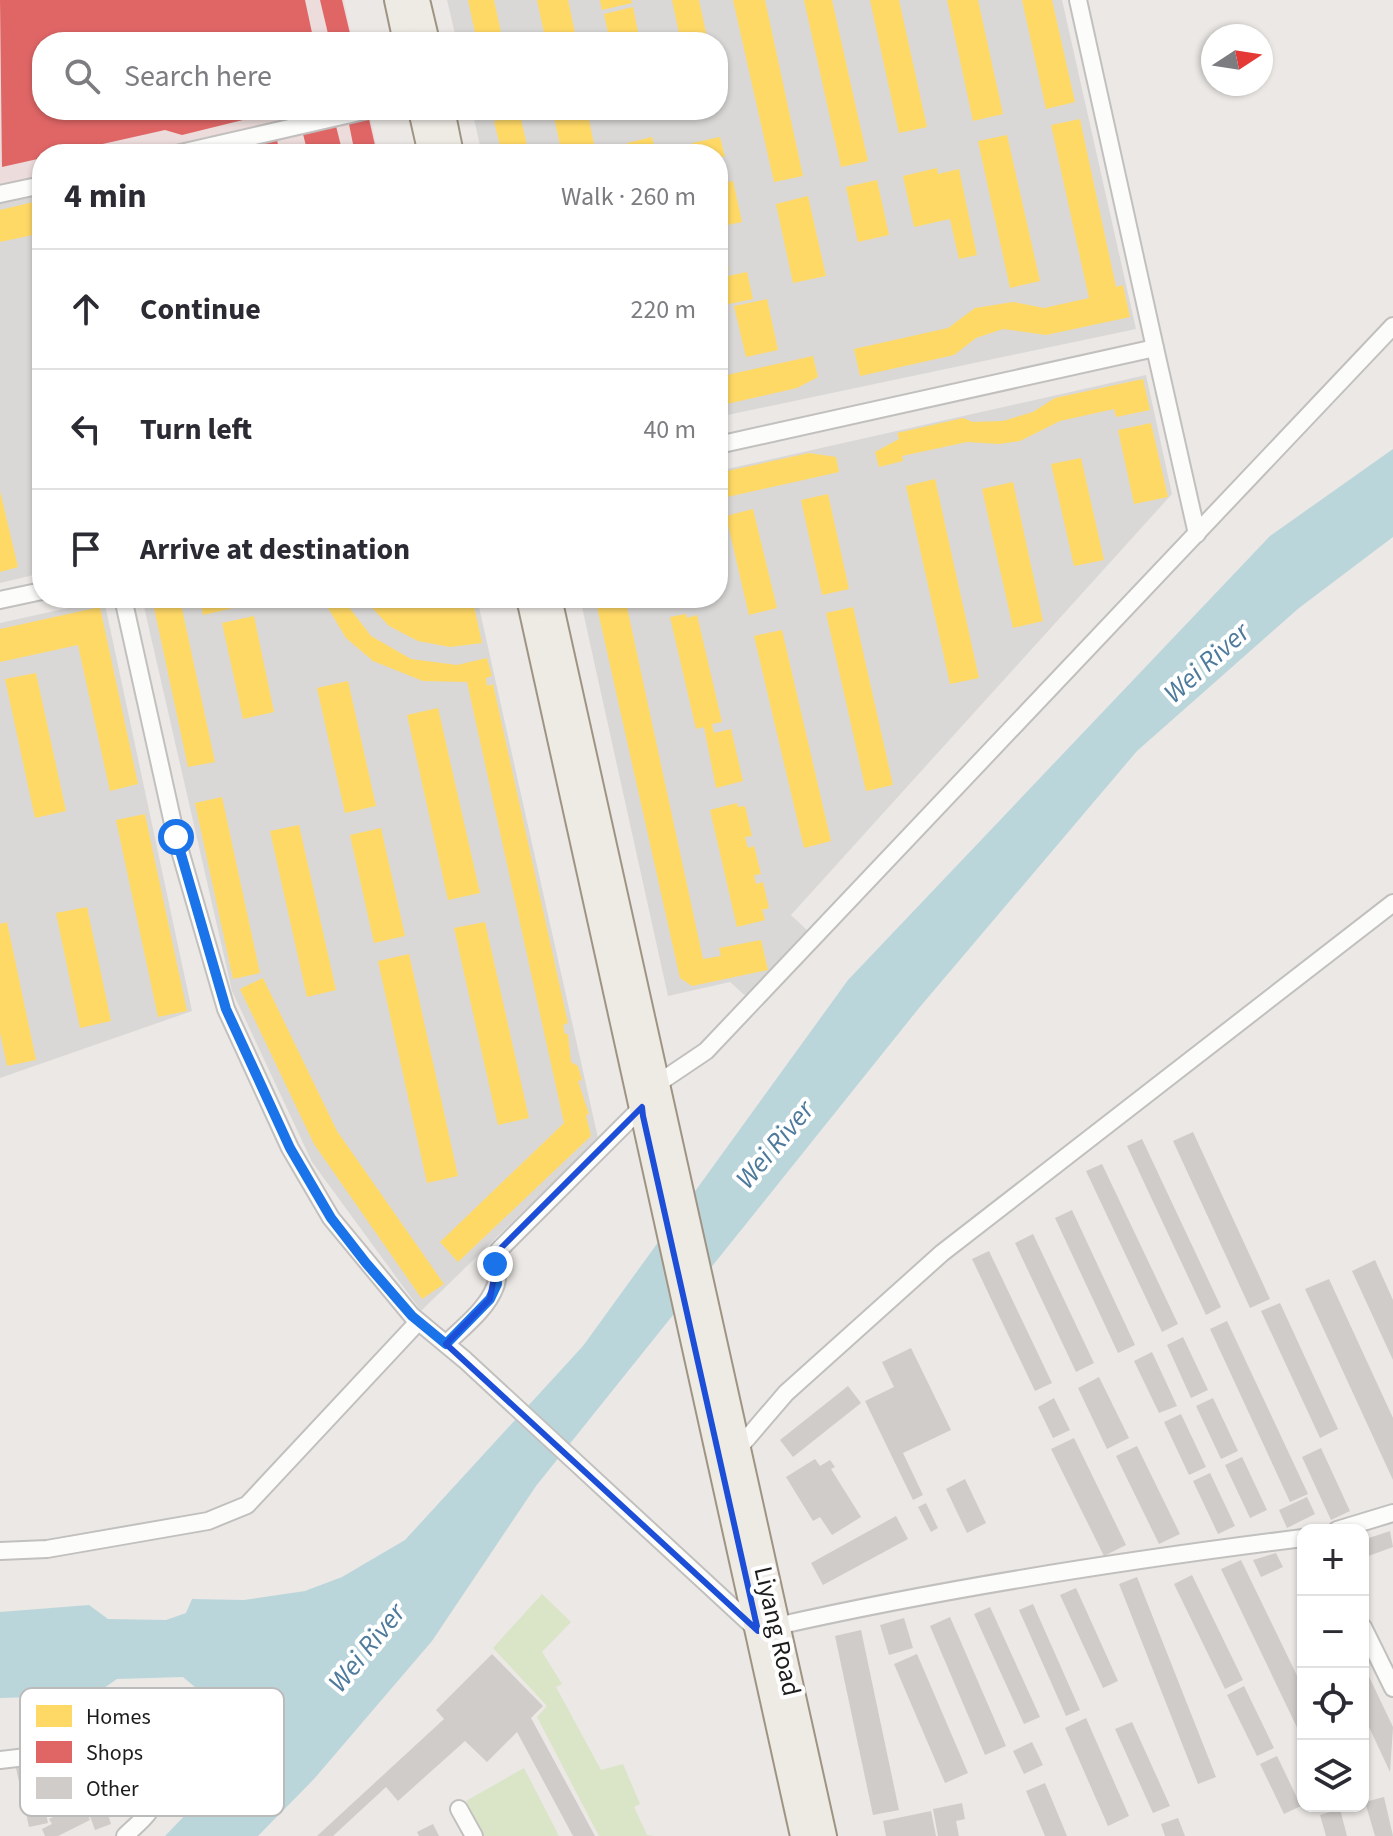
<!DOCTYPE html>
<html lang="en">
<head>
<meta charset="utf-8">
<style>
  body { margin:0; font-family:"Source Sans 3",sans-serif; background:#f7f7f7; color:#2b2b33 }
  .controls { position:absolute; right:24px; bottom:24px; display:grid; overflow:hidden; border-radius:16px; box-shadow:0 2px 6px #0004 }
  .controls button { width:72px; height:72px; display:grid; place-items:center; padding:0; border:0; border-bottom:2px solid #e1e1e2; background:#fff; color:#2b2b33; font:40px sans-serif }
  .compass { position:absolute; left:1201px; top:24px; width:72px; height:72px; border-radius:50%; background:#fff; box-shadow:0 2px 6px #0004; rotate:78deg }
  .stop { position:absolute; width:24px; height:24px; margin:-18px; border:6px solid #1a73e8; border-radius:50%; background:#fff }
  .stop.end { background:#1a73e8; border-color:#fff; box-shadow:0 2px 8px #0008 }
  .list { margin:0; padding:0; list-style:none }
  h2 { display:flex; justify-content:space-between; align-items:center; height:104px; margin:0; padding:0 32px; font-size:34px }
  h2 small { font-size:26px; font-weight:400; color:#7c7c81 }
  .list li { display:grid; grid-template-columns:52px 1fr auto; gap:24px; align-items:center; box-sizing:border-box; height:120px; padding:0 32px; border-top:2px solid #e1e1e2 }
  .list b { display:block; font-size:30px; white-space:nowrap }
  .list em { font-size:26px; font-style:normal; color:#7c7c81 }
  .icon { flex:none; width:44px; height:44px; fill:none; stroke:currentColor; stroke-width:2; stroke-linecap:round; stroke-linejoin:round }
  .map { position:relative; flex:none; width:1393px; height:1836px; overflow:hidden }
  .search { position:absolute; background:#fff; box-shadow:0 2px 6px #0004; left:32px; top:32px; width:696px; height:88px; display:flex; align-items:center; gap:20px; box-sizing:border-box; padding:0 28px; border-radius:32px; color:#7c7c81; font-size:30px }
  .panel { position:absolute; background:#fff; box-shadow:0 2px 6px #0004; left:32px; top:144px; width:696px; height:464px; border-radius:32px }
  .map>svg:first-child { display:block }
  .residential { fill:#dad8d6 }
  .commercial { fill:#ecdcdb }
  .grass { fill:#d9e5c6 }
  .water { fill:#bbd6db }
  .homes { fill:#ffd966 }
  .shops { fill:#e06666 }
  .building { fill:#d0ccca }
  .lines { fill:none; stroke-linecap:round; stroke-linejoin:round }
  .street-casing { stroke:#c2c0bf; stroke-width:20 }
  .primary-casing { stroke:#9f9484; stroke-width:28 }
  .street { stroke:#fcfcfb; stroke-width:16 }
  .primary { stroke:#eeeae4; stroke-width:24 }
  .route { stroke:#1a73e8; stroke-width:10 }
  .marked { fill:none; stroke:#1d4ed8; stroke-width:6; stroke-linejoin:round }
  .labels { text-anchor:middle; stroke-width:8; stroke-linejoin:round; paint-order:stroke }
  .street-label { font-size:26px; fill:#1c1c1c; stroke:#fff }
  .water-label { font-size:28px; font-style:italic; fill:#4e7a9c; stroke:#fff }
  .key { fill:#fff; stroke:#bbb; stroke-width:2 }
  .key-label { font-size:22px; fill:#1c1c1c }
</style>
</head>
<body>
<div class="map">
<svg width="1393" height="1836" viewBox="0 0 1393 1836">
  <rect width="100%" height="100%" fill="#ebe8e5"/>
  <g class="residential">
    <polygon points="447,0 1062,0 1136,329 718,417 718,154 482,154 472,110 718,110 718,42 457,42"/>
    <polygon points="42,194 42,573 0,583 0,204"/>
    <polygon points="1146,375 1172,494 791,915 810,933 750,1000 730,982 668,996 580,598 718,598 718,471"/>
    <polygon points="142,598 477,598 598,1138 421,1311 312,1162 232,991"/>
    <polygon points="104,600 192,1011 0,1078 0,623"/>
  </g>
  <polygon class="commercial" points="0,0 344,0 353,42 42,42 42,110 369,110 378,154 214,154 210,136 131,154 42,154 42,175 0,185"/>
  <g class="grass">
    <polygon points="542,1594 571,1622 542,1652 562,1684 556,1687 601,1770 623,1764 640,1804 634,1807 647,1835 654,1836 599,1836 537,1717 547,1706 493,1648"/>
    <polygon points="524,1768 559,1836 485,1836 466,1801"/>
  </g>
  <polygon class="water" points="1393,449 1393,537 1299,608 1137,751 919,1008 536,1486 432,1641 314,1779 258,1836 165,1836 271,1726 250,1689 196,1688 183,1677 117,1679 94,1695 0,1698 0,1612 89,1605 108,1619 166,1620 186,1613 192,1599 244,1600 305,1591 342,1577 405,1540 583,1346 848,980 1270,536"/>
  <g class="homes">
    <polygon points="468,0 494,0 503,42 477,42"/>
    <polygon points="537,0 568,0 577,42 546,42"/>
    <polygon points="600,0 631,0 632,3 602,10"/>
    <polygon points="672,0 699,0 708,42 681,42"/>
    <polygon points="733,0 765,0 803,176 774,182"/>
    <polygon points="804,0 832,0 868,161 841,167"/>
    <polygon points="870,0 899,0 927,127 899,133"/>
    <polygon points="947,0 978,0 1003,114 973,121"/>
    <polygon points="1022,0 1052,0 1075,102 1046,109"/>
    <polygon points="633,7 640,42 610,42 604,14"/>
    <polygon points="587,110 596,154 562,154 554,117"/>
    <polygon points="520,115 529,154 502,154 494,121"/>
    <polygon points="1080,119 1116,287 1123,285 1130,317 1046,335 1003,329 976,338 954,355 860,376 854,349 948,328 975,308 1013,302 1044,308 1089,298 1051,125"/>
    <polygon points="1007,135 1040,281 1010,288 978,141"/>
    <polygon points="652,137 656,154 630,154 627,143"/>
    <polygon points="720,137 725,157 694,154 692,143"/>
    <polygon points="937,168 938,174 959,169 977,255 959,259 950,219 914,227 903,176"/>
    <polygon points="877,180 889,235 858,242 846,187"/>
    <polygon points="733,181 742,222 718,227 718,184"/>
    <polygon points="808,196 826,276 793,283 776,204"/>
    <polygon points="42,200 42,233 0,242 0,210"/>
    <polygon points="721,235 729,270 718,273 718,236"/>
    <polygon points="747,272 753,299 720,306 718,278"/>
    <polygon points="767,299 778,350 746,357 734,306"/>
    <polygon points="813,356 818,377 797,388 718,406 718,377"/>
    <polygon points="1143,379 1150,410 1116,417 1114,409 1060,421 1020,441 999,444 967,442 902,456 903,461 879,467 875,452 899,439 897,433 963,418 973,422 1003,421 1033,412 1055,398"/>
    <polygon points="1151,423 1168,497 1134,504 1118,430"/>
    <polygon points="809,453 836,457 839,472 718,499 718,473"/>
    <polygon points="1081,458 1104,560 1074,566 1051,464"/>
    <polygon points="935,479 979,678 950,684 906,486"/>
    <polygon points="1013,482 1043,621 1013,628 982,489"/>
    <polygon points="0,491 18,567 0,572"/>
    <polygon points="828,494 849,589 822,595 801,500"/>
    <polygon points="753,509 777,608 749,615 726,516"/>
    <polygon points="152,598 277,598 203,615 200,600 181,604 215,762 188,767"/>
    <polygon points="322,598 342,598 371,636 411,659 457,665 487,658 492,676 486,678 487,686 493,684 568,1023 563,1025 565,1034 568,1034 571,1062 578,1066 582,1080 578,1081 589,1114 586,1115 591,1136 458,1262 440,1242 564,1123 467,682 423,681 373,661 346,638"/>
    <polygon points="363,598 424,598 450,604 473,601 482,643 450,647 418,641 389,626"/>
    <polygon points="595,598 625,598 703,959 721,956 719,948 761,940 768,970 692,986 680,978"/>
    <polygon points="100,607 138,784 110,791 78,645 0,662 0,629"/>
    <polygon points="853,607 893,785 866,791 826,613"/>
    <polygon points="686,614 687,618 697,615 722,722 712,724 714,733 731,729 743,781 716,788 704,727 696,729 670,617"/>
    <polygon points="254,616 274,712 243,719 222,623"/>
    <polygon points="782,630 831,841 804,848 754,636"/>
    <polygon points="36,673 66,811 35,818 5,679"/>
    <polygon points="348,681 376,806 345,813 317,688"/>
    <polygon points="438,708 480,893 448,900 407,715"/>
    <polygon points="222,797 260,973 233,979 195,803"/>
    <polygon points="737,803 738,807 745,806 752,836 745,837 748,848 754,846 761,874 754,875 756,884 763,882 769,908 762,910 765,920 737,927 710,810"/>
    <polygon points="145,814 187,1011 158,1017 116,820"/>
    <polygon points="299,825 336,990 307,997 270,831"/>
    <polygon points="381,828 405,936 374,943 350,835"/>
    <polygon points="87,907 111,1021 80,1028 56,913"/>
    <polygon points="7,922 36,1060 7,1066 0,1032 0,924"/>
    <polygon points="485,922 529,1118 498,1125 454,928"/>
    <polygon points="409,954 458,1176 427,1183 378,961"/>
    <polygon points="263,978 337,1131 444,1284 422,1299 314,1144 240,989"/>
  </g>
  <g class="shops">
    <polygon points="0,0 305,0 314,42 42,42 42,110 249,110 251,118 182,135 165,130 58,154 42,154 42,158 2,167"/>
    <polygon points="320,0 342,0 352,42 330,42"/>
    <polygon points="369,119 377,154 355,154 349,124"/>
    <polygon points="336,126 343,154 308,154 303,134"/>
    <polygon points="277,140 280,154 227,154 226,151"/>
  </g>
  <g class="building">
    <polygon points="1193,1132 1270,1299 1250,1308 1173,1141"/>
    <polygon points="1142,1139 1221,1307 1206,1315 1127,1146"/>
    <polygon points="1102,1164 1178,1324 1162,1332 1086,1171"/>
    <polygon points="1072,1210 1135,1345 1118,1353 1055,1218"/>
    <polygon points="1033,1234 1094,1363 1076,1372 1015,1243"/>
    <polygon points="989,1251 1052,1383 1035,1391 972,1259"/>
    <polygon points="1375,1260 1393,1300 1393,1360 1352,1271"/>
    <polygon points="1329,1279 1393,1418 1393,1480 1305,1289"/>
    <polygon points="1280,1303 1338,1429 1320,1438 1261,1311"/>
    <polygon points="1227,1321 1308,1494 1290,1502 1210,1329"/>
    <polygon points="1183,1337 1208,1390 1191,1398 1167,1345"/>
    <polygon points="911,1348 951,1430 903,1453 923,1495 913,1500 865,1401 894,1387 882,1362"/>
    <polygon points="1152,1352 1177,1406 1159,1413 1134,1361"/>
    <polygon points="1099,1377 1129,1438 1107,1449 1078,1388"/>
    <polygon points="848,1386 861,1403 793,1457 780,1440"/>
    <polygon points="1054,1398 1070,1430 1053,1438 1038,1407"/>
    <polygon points="1213,1398 1238,1451 1221,1459 1196,1406"/>
    <polygon points="1181,1414 1206,1467 1189,1475 1164,1422"/>
    <polygon points="1074,1438 1126,1545 1104,1556 1051,1449"/>
    <polygon points="1137,1446 1180,1534 1159,1544 1116,1456"/>
    <polygon points="1321,1448 1350,1511 1331,1520 1302,1457"/>
    <polygon points="1242,1457 1267,1510 1250,1518 1225,1465"/>
    <polygon points="815,1459 820,1466 830,1460 835,1467 831,1469 861,1517 832,1535 820,1517 813,1521 786,1477"/>
    <polygon points="1210,1473 1235,1526 1218,1534 1193,1481"/>
    <polygon points="965,1479 986,1523 967,1533 946,1489"/>
    <polygon points="1307,1497 1315,1514 1287,1528 1279,1510"/>
    <polygon points="926,1503 938,1528 931,1532 918,1507"/>
    <polygon points="896,1516 908,1539 823,1585 811,1563"/>
    <polygon points="1390,1531 1393,1547 1363,1558 1363,1540"/>
    <polygon points="1276,1553 1283,1567 1261,1577 1253,1560"/>
    <polygon points="1241,1560 1303,1688 1303,1740 1221,1569"/>
    <polygon points="1192,1575 1243,1680 1225,1689 1174,1584"/>
    <polygon points="1137,1577 1216,1777 1198,1784 1119,1584"/>
    <polygon points="1076,1588 1118,1681 1103,1688 1060,1595"/>
    <polygon points="1033,1604 1080,1710 1066,1716 1019,1610"/>
    <polygon points="990,1607 1040,1717 1024,1724 974,1614"/>
    <polygon points="950,1617 1006,1746 985,1755 930,1626"/>
    <polygon points="904,1618 913,1648 889,1655 880,1625"/>
    <polygon points="861,1630 899,1810 873,1815 835,1636"/>
    <polygon points="492,1654 543,1706 531,1718 595,1836 573,1836 517,1732 487,1762 465,1741 398,1801 386,1787 333,1836 317,1836 444,1719 436,1710"/>
    <polygon points="917,1654 968,1773 945,1783 894,1664"/>
    <polygon points="1363,1664 1393,1727 1390,1772 1363,1714"/>
    <polygon points="1244,1686 1274,1748 1257,1756 1227,1695"/>
    <polygon points="1086,1718 1129,1816 1108,1826 1065,1728"/>
    <polygon points="1132,1722 1170,1806 1153,1813 1115,1729"/>
    <polygon points="1032,1742 1043,1765 1024,1774 1013,1751"/>
    <polygon points="1277,1756 1301,1806 1284,1814 1260,1764"/>
    <polygon points="35,1764 48,1823 29,1827 16,1768"/>
    <polygon points="1045,1783 1067,1836 1045,1836 1026,1791"/>
    <polygon points="1384,1797 1393,1836 1375,1836 1365,1802"/>
    <polygon points="82,1803 90,1820 58,1836 45,1836 42,1829 52,1824 49,1819"/>
    <polygon points="962,1803 965,1819 956,1821 959,1836 938,1836 933,1809"/>
    <polygon points="105,1805 111,1824 95,1830 88,1811"/>
    <polygon points="1340,1809 1347,1836 1326,1836 1320,1815"/>
    <polygon points="931,1811 936,1836 886,1836 883,1821"/>
    <polygon points="1178,1818 1185,1836 1165,1836 1161,1824"/>
    <polygon points="433,1824 439,1836 419,1836 417,1832"/>
  </g>
  <g class="lines">
    <g class="street-casing">
      <g id="street">
        <polyline points="176,154 368,110"/>
        <polyline points="0,194 42,185"/>
        <polyline points="1155,348 1197,534"/>
        <polyline points="718,445 1155,348 1078,0"/>
        <polyline points="123,598 176,837 226,1009 290,1148 331,1218 412,1316 465,1360 756,1629"/>
        <polyline points="0,600 42,591"/>
        <polyline points="657,1084 706,1051 1393,326"/>
        <path d="M446,1344C462,1328 487,1309 495,1287C500,1277 495,1262 499,1250L642,1107"/>
        <polyline points="738,1449 786,1393 942,1253 1393,903"/>
        <polyline points="1337,1530 1393,1513"/>
        <polyline points="0,1551 47,1549 208,1521 247,1505 418,1322"/>
        <path d="M777,1626C950,1587 1127,1560 1303,1538"/>
        <polyline points="1363,1627 1393,1688"/>
        <path d="M0,1760L120,1746C145,1754 165,1788 148,1813C142,1821 132,1829 125,1836"/>
        <polyline points="459,1809 474,1836"/>
      </g>
    </g>
    <g class="primary-casing">
      <g id="primary">
        <polyline points="397,0 406,42"/>
        <polyline points="417,0 427,42"/>
        <polyline points="421,110 431,154"/>
        <polyline points="442,110 451,154"/>
        <polyline points="529,598 803,1836"/>
        <polyline points="549,598 824,1836"/>
      </g>
    </g>
    <use href="#street" class="street"/>
    <use href="#primary" class="primary"/>
  </g>
  <g class="lines">
    <polyline class="route" points="176,837 226,1009 290,1148 331,1218 366,1263 412,1316 446,1344 490,1299 497,1284 495,1264"/>
  </g>
  <path class="marked" d="M642,1107L643,1116L758,1631L446,1344L490,1299L499,1250Z"/>
  <g class="labels">
    <g class="street-label">
      <text transform="translate(778 1631) rotate(77)" y="9">Liyang Road</text>
    </g>
    <g class="water-label">
      <text transform="translate(1206 662) rotate(-42)" y="10">Wei River</text>
      <text transform="translate(774 1144) rotate(-50)" y="10">Wei River</text>
      <text transform="translate(366 1647) rotate(-51)" y="10">Wei River</text>
    </g>
  </g>
  <rect x="20" y="1688" width="264" height="128" rx="12" class="key"/>
  <rect x="36" y="1705" width="36" height="22" fill="#ffd966"/>
  <rect x="36" y="1741" width="36" height="22" fill="#e06666"/>
  <rect x="36" y="1777" width="36" height="22" fill="#d0ccca"/>
  <g class="key-label">
    <text x="86" y="1724">Homes</text>
    <text x="86" y="1760">Shops</text>
    <text x="86" y="1796">Other</text>
  </g>
</svg>
<div class="controls">
<button>+</button>
<button>−</button>
<button><svg class="icon" aria-label="locate" viewBox="0 0 24 24"><circle cx="12" cy="12" r="6"/><path d="M12 2v4M12 18v4M2 12h4M18 12h4"/></svg></button>
<button><svg class="icon" aria-label="layers" viewBox="0 0 24 24"><path d="M12 4l9 5-9 5-9-5zM3 14l9 5 9-5"/></svg></button>
</div>
<svg class="compass" viewBox="-18 -18 36 36"><path d="M0-13l5 13h-10z" fill="#e53935"/><path d="M0 13l5-13h-10z" fill="#7c7c81"/></svg>
<div class="stop" style="left:176px;top:837px"></div>
<div class="stop end" style="left:495px;top:1264px"></div>
<div class="search"><svg class="icon" aria-label="search" viewBox="0 0 24 24"><circle cx="10" cy="10" r="6"/><path d="M15 15l6 6"/></svg>Search here</div>
<section class="panel">
<h2>4 min<small>Walk · 260 m</small></h2>
<ul class="list">
<li><svg class="icon" aria-label="ahead" viewBox="0 0 24 24"><path d="M12 20V5M6 11l6-6 6 6"/></svg><div><b>Continue</b></div><em>220 m</em></li>
<li><svg class="icon" aria-label="left" viewBox="0 0 24 24"><path d="M17 20v-9H6M10 6l-5 5 5 5"/></svg><div><b>Turn left</b></div><em>40 m</em></li>
<li><svg class="icon" aria-label="arrive" viewBox="0 0 24 24"><path d="M6 21V4h12l-3 4 3 4H6"/></svg><div><b>Arrive at destination</b></div></li>
</ul>
</section>
</div>
</body>
</html>
